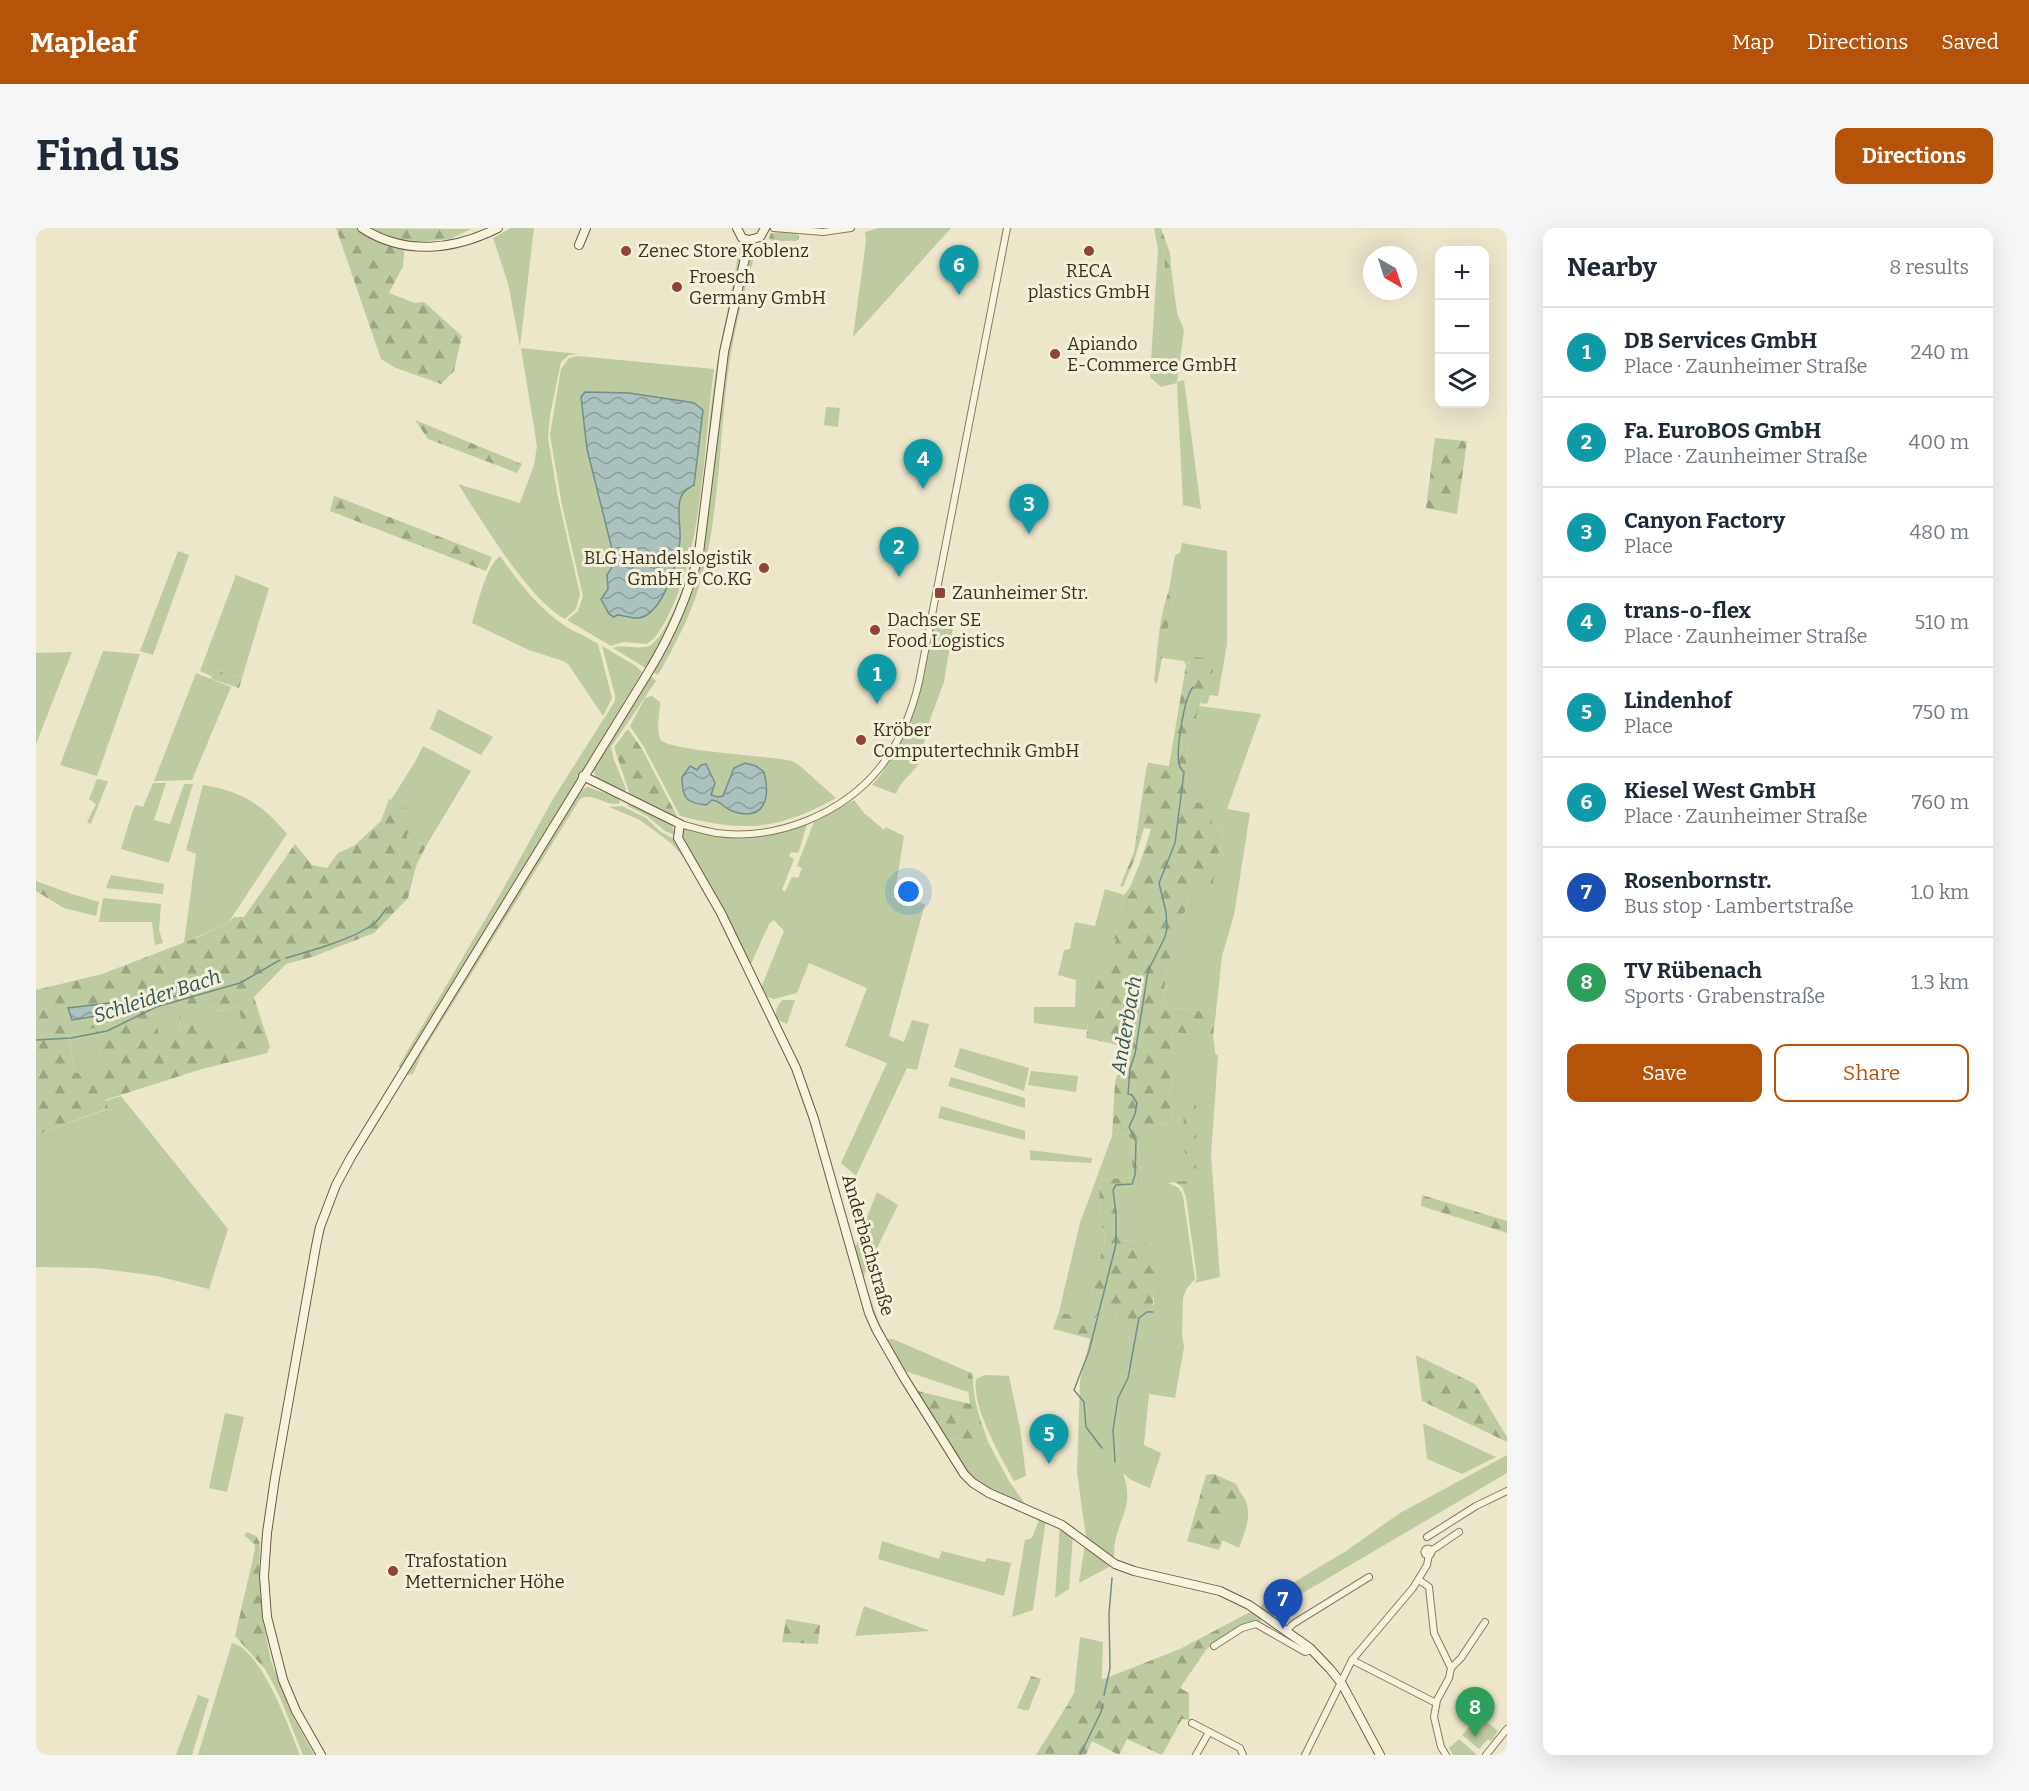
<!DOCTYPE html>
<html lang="en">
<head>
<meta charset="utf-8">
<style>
  body { margin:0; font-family:Bitter,serif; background:#f6f6f7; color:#1f2937 }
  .controls { position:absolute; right:18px; top:18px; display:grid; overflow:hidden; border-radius:12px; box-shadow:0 6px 24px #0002 }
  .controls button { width:54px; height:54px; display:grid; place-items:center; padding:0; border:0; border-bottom:2px solid #e0e1e3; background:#fff; color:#1f2937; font:30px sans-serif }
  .compass { position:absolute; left:1327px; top:18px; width:54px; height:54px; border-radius:50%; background:#fff; box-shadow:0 6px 24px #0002; rotate:141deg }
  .you { position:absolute; left:873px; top:664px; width:21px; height:21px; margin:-15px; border:4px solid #fff; border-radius:50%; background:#1a73e8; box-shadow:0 0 0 9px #1a73e833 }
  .badge { display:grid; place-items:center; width:39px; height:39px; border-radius:50%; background:#b45309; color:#fff; font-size:20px; font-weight:700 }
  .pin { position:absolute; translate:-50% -50px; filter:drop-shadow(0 2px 3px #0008) }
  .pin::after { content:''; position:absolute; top:32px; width:21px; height:18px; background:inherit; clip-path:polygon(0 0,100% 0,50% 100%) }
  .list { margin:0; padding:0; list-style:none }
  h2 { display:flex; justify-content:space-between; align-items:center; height:78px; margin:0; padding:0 24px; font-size:26px }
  h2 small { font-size:20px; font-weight:400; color:#747a83 }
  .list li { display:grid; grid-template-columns:39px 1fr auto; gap:18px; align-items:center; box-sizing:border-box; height:90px; padding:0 24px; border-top:2px solid #e0e1e3 }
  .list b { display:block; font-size:22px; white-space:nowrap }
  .list p { margin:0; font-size:20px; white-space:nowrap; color:#747a83 }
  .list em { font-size:20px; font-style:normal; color:#747a83 }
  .actions { display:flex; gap:12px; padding:18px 24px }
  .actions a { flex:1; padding:14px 0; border:2px solid #b45309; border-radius:12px; text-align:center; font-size:21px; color:#b45309 }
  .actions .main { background:#b45309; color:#fff }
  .icon { flex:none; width:33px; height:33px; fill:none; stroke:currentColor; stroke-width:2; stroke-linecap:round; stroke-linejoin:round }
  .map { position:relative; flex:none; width:1471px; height:1527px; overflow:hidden; border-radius:12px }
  header { display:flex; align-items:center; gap:36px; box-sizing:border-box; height:84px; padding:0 30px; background:#b45309; color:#fff }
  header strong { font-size:28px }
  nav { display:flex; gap:33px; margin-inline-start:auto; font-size:21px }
  .intro { display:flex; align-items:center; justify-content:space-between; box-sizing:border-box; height:144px; padding:0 36px }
  h1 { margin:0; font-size:42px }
  .button { padding:15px 27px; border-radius:12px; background:#b45309; color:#fff; font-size:21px; font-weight:700 }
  main { display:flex; gap:36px; padding:0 36px }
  aside { flex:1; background:#fff; border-radius:12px; box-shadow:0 6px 24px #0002 }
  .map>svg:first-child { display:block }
  .green { fill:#beca9f }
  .forest { fill:url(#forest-firs); fill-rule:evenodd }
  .water { fill:url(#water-waves); stroke:#728f8c; stroke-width:1.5 }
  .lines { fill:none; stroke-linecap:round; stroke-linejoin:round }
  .stream { stroke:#728f8c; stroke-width:1.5 }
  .minor-casing { stroke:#887b60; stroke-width:8 }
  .secondary-casing { stroke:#6a5d43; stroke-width:10 }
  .minor { stroke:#f7f3de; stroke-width:6 }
  .secondary { stroke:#f7f3de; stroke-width:8 }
  .poi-dot { fill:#924335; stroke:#f4f0da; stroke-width:2 }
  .labels { text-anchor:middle; stroke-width:6; stroke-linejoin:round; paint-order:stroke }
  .poi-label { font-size:18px; fill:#393122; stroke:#f4f0da; text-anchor:start }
  .street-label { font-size:18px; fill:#393122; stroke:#f4f0da }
  .water-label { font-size:20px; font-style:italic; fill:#335458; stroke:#f4f0da }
</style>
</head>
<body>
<header>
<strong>Mapleaf</strong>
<nav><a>Map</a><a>Directions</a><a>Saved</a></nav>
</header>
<div class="intro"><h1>Find us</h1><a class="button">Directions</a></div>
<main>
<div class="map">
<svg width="1471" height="1527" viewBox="0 0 1471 1527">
  <defs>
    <pattern id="forest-firs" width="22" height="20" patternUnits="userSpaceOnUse" patternTransform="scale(1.5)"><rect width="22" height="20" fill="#beca9f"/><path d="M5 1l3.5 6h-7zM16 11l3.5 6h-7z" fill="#9ba581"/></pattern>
    <pattern id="water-waves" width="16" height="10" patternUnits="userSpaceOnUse" patternTransform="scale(1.5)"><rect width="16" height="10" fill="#abc1be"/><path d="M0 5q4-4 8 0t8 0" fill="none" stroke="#8c9d9a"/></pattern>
  </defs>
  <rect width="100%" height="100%" fill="#ece7cb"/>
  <g class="green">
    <polygon points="475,0 498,0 484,119 472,55 457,10"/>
    <polygon points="843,0 915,0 817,109 830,13 829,4"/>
    <path d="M706,19L663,309L649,366L613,438L608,439L577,420C589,415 606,424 616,416C625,409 631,396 636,386C671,312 667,228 679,149C685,106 697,63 703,20Z"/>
    <polygon points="1122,21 1127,21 1129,39 1135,39 1141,85 1148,102 1141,154 1148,152 1165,281 1147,277 1141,155 1125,159 1114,149"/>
    <path d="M716,22L720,23C706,69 695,114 690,162C683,225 682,290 665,352C656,385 639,417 622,447L617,444C635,412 652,381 661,345C670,311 673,276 677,241C685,167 692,92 716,22Z"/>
    <path d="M485,120L543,126L533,127L525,134L514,187L512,210L522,270L544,366L540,381L529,391C491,370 447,294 422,256L484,275L498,237L501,218Z"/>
    <path d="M542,128L678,141C667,221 668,320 630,392C625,401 620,410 611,416L587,414L575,418L531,392L542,383L547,368L526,277L514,207L525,141L533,130Z"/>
    <polygon points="790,179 804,180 802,199 788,197"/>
    <polygon points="1146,315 1191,323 1191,416 1182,468 1174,467 1171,476 1164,475 1167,468 1154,433 1150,437 1148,433 1126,430 1139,363 1133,362 1139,327 1144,325"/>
    <polygon points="142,323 153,327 117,427 104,423"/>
    <path d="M464,328C483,355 502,379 529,398C540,405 552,409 562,416L576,470L567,488L532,436L527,433L493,422L436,395C442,376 449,340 464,328Z"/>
    <polygon points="200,347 233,360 206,450 179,442 175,448 164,443"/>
    <path d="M899,388L918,393L908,454L892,497L883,536L864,557L860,566L836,557C845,548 851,538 857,527C883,484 889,436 899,388Z"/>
    <polygon points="566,418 600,438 606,444 367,839 362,839 466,663 517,571 579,473 579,467"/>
    <polygon points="67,423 104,426 61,548 24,537"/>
    <polygon points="36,424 0,516 0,425"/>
    <polygon points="160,445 195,459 156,552 118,553"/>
    <path d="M614,447L620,453L575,519L578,532L590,561L589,565C577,560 559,556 557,540Z"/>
    <path d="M616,468L624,474C624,484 620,501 624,511C630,523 736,528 756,533L763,537L800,570C741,603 708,604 644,588L608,519L594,498L609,470Z"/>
    <polygon points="1163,478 1225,486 1191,581 1214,585 1198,687 1186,728 1180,784 1126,779 1131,741 1156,661 1175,665 1188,598 1180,599 1175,596 1175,588 1151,572 1150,539 1153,517"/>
    <polygon points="402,481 457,509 445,527 394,501"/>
    <polygon points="387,518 435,543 390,618 380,614 364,631 355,572 379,534"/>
    <polygon points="61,551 72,553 55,596 51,594 60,576 53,571"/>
    <polygon points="117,555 130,555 118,592 134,596 148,556 157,556 133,635 85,621 97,582 100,577 107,579"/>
    <path d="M167,557C205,563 226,576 251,606L192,695L148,715L160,626L150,622Z"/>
    <path d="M552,559L580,569L583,570L584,575C570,580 557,563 544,571L386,825L377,846L372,847L371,846L544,562Z"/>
    <polygon points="818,572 828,585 848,602 850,599 868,608 858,670 889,676 853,808 868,814 876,792 893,796 881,842 871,840 820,948 805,935 851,835 809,818 831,760 773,735 761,765 738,771 729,768 725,760 748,703 738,692 733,696 714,738 646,612 646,603 648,601 722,608 741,605 771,596 763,623 761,625 755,624 753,628 758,631 746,662 749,664 756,649 762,650 766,640 761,638 778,594"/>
    <polygon points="592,576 636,597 639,607 629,603 611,588 592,578 591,577"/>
    <polygon points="586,578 610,590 625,604 640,612 654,637 636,616 604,592 573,579"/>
    <polygon points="75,647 128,656 127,666 70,660"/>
    <polygon points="1069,661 1088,667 1080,706 1071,706 1080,711 1073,739 1060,750 1057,779 1050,802 998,795 998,779 1039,779 1040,752 1022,747 1028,722 1034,721 1039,694 1059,698"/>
    <polygon points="36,666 63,674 60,688 28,680"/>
    <polygon points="67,670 125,676 123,702 127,715 119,717 116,694 63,694"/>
    <path d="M747,772H759L751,796L740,791C739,783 741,777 747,772Z"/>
    <polygon points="141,777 145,805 122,808 120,790 124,779"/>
    <polygon points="179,778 181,783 202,778 210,812 186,818 159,803 154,784"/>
    <polygon points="59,800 67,840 39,845 32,805"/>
    <path d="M1137,803L1177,808L1179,825L1182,828L1175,927L1184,1049L1159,1055L1161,1050L1150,969L1146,959L1150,958L1160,876H1148L1150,953L1132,955L1143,960L1147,968L1159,1051L1151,1060L1147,1070L1146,1107L1148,1119L1139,1170L1113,1166L1108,1217L1125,1225L1114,1260L1095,1252L1087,1245C1098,1277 1085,1286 1079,1314C1078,1320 1078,1327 1078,1333L1067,1326L1050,1309L1041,1244L1044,1153L1058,1095L1065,1081L1069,1077L1074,1076L1078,1080L1082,1093L1093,1109L1118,1076L1117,1060L1122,1057L1116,1016L1087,1012L1076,961L1106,958L1102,912L1119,895L1135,896L1136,868L1133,867L1141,828L1136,824Z"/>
    <polygon points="924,820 993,840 988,863 918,839"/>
    <polygon points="995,843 1042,848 1040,864 992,857"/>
    <polygon points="915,849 989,870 989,880 912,858"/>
    <polygon points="85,868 192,1001 173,1061 121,1048 59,1040 0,1039 0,907 71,881 69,873"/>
    <polygon points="905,878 989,903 989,912 902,890"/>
    <polygon points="1091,906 1095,911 1097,949 1064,952 1063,975 1069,1011 1050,1088 1047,1090 1023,1084 1044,995 1076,908"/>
    <polygon points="994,922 1056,930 1055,935 994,932"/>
    <polygon points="841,964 862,977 827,1049 842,1092 851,1111 857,1111 933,1144 932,1164 866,1142 837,1089 817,1019 820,1017"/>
    <path d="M949,1147L973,1148L984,1200L990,1248L978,1253C964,1227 936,1180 940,1151Z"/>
    <polygon points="189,1185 208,1189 191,1264 173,1260"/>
    <polygon points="1387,1195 1460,1229 1426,1246 1391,1231"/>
    <polygon points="907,1209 953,1216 973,1253 990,1277 966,1269 933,1248"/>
    <polygon points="1471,1227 1471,1245 1231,1386 1224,1381 1226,1376 1235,1368 1310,1323 1364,1285"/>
    <path d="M1204,1264C1219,1281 1210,1301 1203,1320L1186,1312Z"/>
    <polygon points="1004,1289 1010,1291 997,1382 976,1389 989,1312 996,1310"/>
    <polygon points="1024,1298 1037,1306 1033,1361 1019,1370"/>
    <polygon points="846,1313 903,1331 906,1323 949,1334 951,1330 975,1335 968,1368 842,1331"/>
    <polygon points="1049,1316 1074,1336 1073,1339 1043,1355"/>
    <polygon points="828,1378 894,1403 819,1408"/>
    <polygon points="1044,1409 1067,1414 1065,1465 1030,1479 1038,1465"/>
    <path d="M196,1415C226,1422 253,1500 264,1527H162Z"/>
    <polygon points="235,1433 256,1487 278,1527 267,1527 243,1467 229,1441"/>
    <polygon points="162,1467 173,1471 156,1527 140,1527"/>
    <polygon points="1447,1491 1462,1503 1455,1513 1452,1511 1443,1521 1426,1507 1435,1497 1439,1500"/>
    <polygon points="1423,1511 1441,1527 1417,1527 1413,1520"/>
  </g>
  <g class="forest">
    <polygon points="300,0 435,1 414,11 369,15 367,38 353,65 379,75 388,74 426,108 418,143 405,156 360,140 345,131"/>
    <polygon points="1118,0 1125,0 1134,25 1135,39 1129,40 1127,21 1122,21"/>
    <polygon points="747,4 759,5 763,8 763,11 760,13 736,13 733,10 735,5"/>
    <polygon points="379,192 486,236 481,245 392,211"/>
    <polygon points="1399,210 1431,213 1421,286 1390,280"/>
    <polygon points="298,268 299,268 456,329 450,343 294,283"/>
    <path d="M1133,362L1139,363L1121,456L1118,453C1122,423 1122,391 1133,362Z"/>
    <path d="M1160,429L1175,431L1178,434L1175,453L1171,465L1167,468L1164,475L1153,517L1150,539L1151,572L1176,578V596L1180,599L1188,598L1175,665L1156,661L1131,741L1126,779L1180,784L1177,808L1137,804L1136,824L1141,828L1133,867L1136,868L1135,896L1119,895L1117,913H1102L1106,958L1076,961L1087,1012L1116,1016L1123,1058L1117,1060C1118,1089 1115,1091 1093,1109L1082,1093L1078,1080L1074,1077H1069C1059,1086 1057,1098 1055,1111L1017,1101L1023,1084L1047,1090L1050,1088L1069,1011L1063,975L1064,952L1097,949L1095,911L1091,906L1076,908L1079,855L1081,847L1086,846L1091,819L1050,810L1052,794L1057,779L1060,750L1073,739L1080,711L1070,709L1071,705L1080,706L1088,667L1094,659L1104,635L1115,601L1108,600L1099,630L1087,659L1084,658L1098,624L1110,542L1112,535L1133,538L1150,437Z"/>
    <polygon points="178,442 206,450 203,460 176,451 175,450"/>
    <polygon points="592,501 606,521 641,588 641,591 594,567 578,519"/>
    <path d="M353,571L384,590L377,605L371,606L370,618L362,620L364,631L380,614L390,618L380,638L372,670L338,705L276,729L250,736L218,769L234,819L231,825L166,841L69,872L72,880L0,907V762L66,746L165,708L192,695L198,689H208L259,616L276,637L291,640L302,625L318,618L345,593ZM98,772L101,778L61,788L81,774ZM141,777L145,804L123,808L120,791L125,789L124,779ZM179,778L180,783L202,778L210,812L186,818L181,798L159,803L155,784ZM59,800L67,840L39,845L32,806Z"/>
    <polygon points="0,653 36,666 28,680 0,663"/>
    <polygon points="1147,876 1160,876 1160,955 1146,959 1139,954 1150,953"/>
    <polygon points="1386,967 1471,993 1471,1005 1385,978"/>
    <polygon points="1380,1127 1439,1156 1471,1209 1471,1214 1386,1173"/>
    <path d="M933,1144L937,1145C936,1170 944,1192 953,1216L907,1209L878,1162L934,1176L931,1154Z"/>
    <polygon points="1178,1246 1200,1256 1204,1264 1183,1322 1151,1313 1170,1247"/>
    <polygon points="211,1304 220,1308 224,1315 223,1342 226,1388 235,1433 229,1441 199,1408 218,1326 219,1317 208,1307"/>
    <polygon points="1216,1383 1227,1390 1221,1395 1211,1395 1176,1416 1170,1422 1144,1460 1153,1465 1153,1492 1146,1491 1126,1527 1091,1511 1083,1527 1056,1513 1050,1527 1000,1527 1030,1479 1065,1465 1065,1452 1144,1421"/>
    <polygon points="750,1391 784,1397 782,1416 746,1414"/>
    <polygon points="995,1448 1005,1451 992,1483 981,1480"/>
  </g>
  <g class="water">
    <path d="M549,164L593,165L653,174L658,175L667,182L658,257C653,260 648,262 645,269C640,280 645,298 644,311C643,332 627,386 603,390C595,391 589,387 581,387L578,389L573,386L565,371L572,361L571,347L576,339L578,329L551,221L545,169Z"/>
    <path d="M709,535L720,538L728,544C735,571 728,594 696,583C688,580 685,573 676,572L670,577C650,575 646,570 646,549L654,538L661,542L665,537L670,536L679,555L675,567L682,569L687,568L698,540Z"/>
    <polygon points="145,757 147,765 135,770 118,772 114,768 117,763"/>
    <polygon points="98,772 101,778 61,788 36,792 32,780"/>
  </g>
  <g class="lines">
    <g class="stream">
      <path d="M250,730C275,723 318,711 339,695C343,691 347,685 351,680"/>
      <polyline points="0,812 35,810 71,803 120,779 204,755 244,732"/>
      <path d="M1066,1220L1050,1199L1048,1174L1038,1162L1053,1123L1077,1028L1080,1016V986L1077,962L1080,957L1096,956L1099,947L1100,913L1093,899L1099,886L1101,875L1096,867L1092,866L1094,841L1099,826L1112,743L1129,709L1131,700L1130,684L1123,655L1139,615L1148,544C1145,541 1144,540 1143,535C1140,521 1148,470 1157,459"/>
      <polyline points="1079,1234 1077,1202 1082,1170 1092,1150 1103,1090 1111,1084 1117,1084"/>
      <polyline points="1068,1467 1074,1440 1073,1386 1076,1350"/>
      <polyline points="1044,1527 1065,1484 1067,1476"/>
    </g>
    <g class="minor-casing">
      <g id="minor">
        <polyline points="738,0 787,4 815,0"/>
        <path d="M644,596C656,599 668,603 680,605C710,609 742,604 770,593C834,567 867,521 883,454L971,0"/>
        <polyline points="1391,1309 1440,1278 1471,1263"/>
        <circle cx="1392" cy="1324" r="3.5"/>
        <polyline points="1395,1323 1423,1304"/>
        <polyline points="1383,1352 1393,1359 1398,1405 1415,1440 1413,1450 1401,1472 1398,1489 1405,1519 1410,1527"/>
        <polyline points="1250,1403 1257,1396 1333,1349"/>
        <polyline points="1178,1418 1206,1400 1220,1396 1269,1424 1276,1422"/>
        <polyline points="1316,1432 1400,1475"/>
        <polyline points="1415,1440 1425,1430 1449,1394"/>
        <polyline points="1156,1495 1204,1520 1207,1527"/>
        <polyline points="1160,1527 1173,1504"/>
        <polyline points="1269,1527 1316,1432 1377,1360 1391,1337 1393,1327"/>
        <polyline points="1450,1527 1471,1501"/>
      </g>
    </g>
    <g class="secondary-casing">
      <g id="secondary">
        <path d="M326,0C369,28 418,22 462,0"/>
        <polyline points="701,0 706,10 713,12 724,9 729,0"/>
        <polyline points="543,17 550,0"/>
        <polyline points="547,548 644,596 642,610 685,685 760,840 778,891 833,1085 840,1101 868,1150 928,1246 937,1255 953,1265 1026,1297 1079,1336 1098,1343 1184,1363 1213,1377 1274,1420 1294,1441 1306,1456 1344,1527"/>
        <path d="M285,1527L260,1483L247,1452L231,1389L228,1348L231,1305L239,1250L280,1018L284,999L300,957L315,929L613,443C636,405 652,368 663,325L688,124L713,12"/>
      </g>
    </g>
    <use href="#minor" class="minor"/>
    <use href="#secondary" class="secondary"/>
  </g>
  <g class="poi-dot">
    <circle cx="590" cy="23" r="6"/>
    <circle cx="1053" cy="23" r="6"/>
    <circle cx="641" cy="59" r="6"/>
    <circle cx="1019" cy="126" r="6"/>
    <circle cx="728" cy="340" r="6"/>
    <rect x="898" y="359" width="12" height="12" rx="3"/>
    <circle cx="839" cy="402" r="6"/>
    <circle cx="825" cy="512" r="6"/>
    <circle cx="357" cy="1343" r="6"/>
  </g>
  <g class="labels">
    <g class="poi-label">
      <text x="602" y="29">Zenec Store Koblenz</text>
      <text x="1053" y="49" text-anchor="middle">RECA<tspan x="1053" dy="21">plastics GmbH</tspan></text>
      <text x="653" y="55">Froesch<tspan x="653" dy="21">Germany GmbH</tspan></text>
      <text x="1031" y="122">Apiando<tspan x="1031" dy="21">E-Commerce GmbH</tspan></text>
      <text x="716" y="336" text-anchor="end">BLG Handelslogistik<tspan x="716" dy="21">GmbH &amp; Co.KG</tspan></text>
      <text x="916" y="371">Zaunheimer Str.</text>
      <text x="851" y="398">Dachser SE<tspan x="851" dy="21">Food Logistics</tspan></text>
      <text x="837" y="508">Kröber<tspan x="837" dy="21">Computertechnik GmbH</tspan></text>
      <text x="369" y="1339">Trafostation<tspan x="369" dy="21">Metternicher Höhe</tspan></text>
    </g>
    <g class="street-label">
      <text transform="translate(832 1017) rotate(74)" y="6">Anderbachstraße</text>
    </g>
    <g class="water-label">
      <text transform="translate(121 768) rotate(-18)" y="7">Schleider Bach</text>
      <text transform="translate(1090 797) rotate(-80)" y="7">Anderbach</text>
    </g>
  </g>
</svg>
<div class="controls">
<button>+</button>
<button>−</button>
<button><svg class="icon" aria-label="layers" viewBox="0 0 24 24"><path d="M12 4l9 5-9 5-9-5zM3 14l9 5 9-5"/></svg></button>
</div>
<svg class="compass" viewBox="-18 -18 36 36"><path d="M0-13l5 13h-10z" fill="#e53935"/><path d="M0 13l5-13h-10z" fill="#747a83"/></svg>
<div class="you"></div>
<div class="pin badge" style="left:841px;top:476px;background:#0f9aa8">1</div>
<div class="pin badge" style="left:863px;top:349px;background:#0f9aa8">2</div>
<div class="pin badge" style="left:993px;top:306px;background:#0f9aa8">3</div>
<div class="pin badge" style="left:887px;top:261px;background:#0f9aa8">4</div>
<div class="pin badge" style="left:1013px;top:1236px;background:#0f9aa8">5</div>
<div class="pin badge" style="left:923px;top:67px;background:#0f9aa8">6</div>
<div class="pin badge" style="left:1247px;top:1401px;background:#1a4fb4">7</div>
<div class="pin badge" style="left:1439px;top:1509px;background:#2e9e5b">8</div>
</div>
<aside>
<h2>Nearby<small>8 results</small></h2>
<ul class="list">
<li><span class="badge" style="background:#0f9aa8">1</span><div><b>DB Services GmbH</b><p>Place · Zaunheimer Straße</p></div><em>240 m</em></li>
<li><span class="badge" style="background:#0f9aa8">2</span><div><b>Fa. EuroBOS GmbH</b><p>Place · Zaunheimer Straße</p></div><em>400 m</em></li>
<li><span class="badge" style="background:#0f9aa8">3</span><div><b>Canyon Factory</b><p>Place</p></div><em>480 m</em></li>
<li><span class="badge" style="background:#0f9aa8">4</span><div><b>trans-o-flex</b><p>Place · Zaunheimer Straße</p></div><em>510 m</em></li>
<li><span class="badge" style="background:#0f9aa8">5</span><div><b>Lindenhof</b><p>Place</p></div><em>750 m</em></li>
<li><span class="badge" style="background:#0f9aa8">6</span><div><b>Kiesel West GmbH</b><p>Place · Zaunheimer Straße</p></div><em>760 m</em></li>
<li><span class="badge" style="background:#1a4fb4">7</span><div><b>Rosenbornstr.</b><p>Bus stop · Lambertstraße</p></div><em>1.0 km</em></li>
<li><span class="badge" style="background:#2e9e5b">8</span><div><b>TV Rübenach</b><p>Sports · Grabenstraße</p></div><em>1.3 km</em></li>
</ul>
<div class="actions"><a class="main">Save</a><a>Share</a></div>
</aside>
</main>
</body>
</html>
